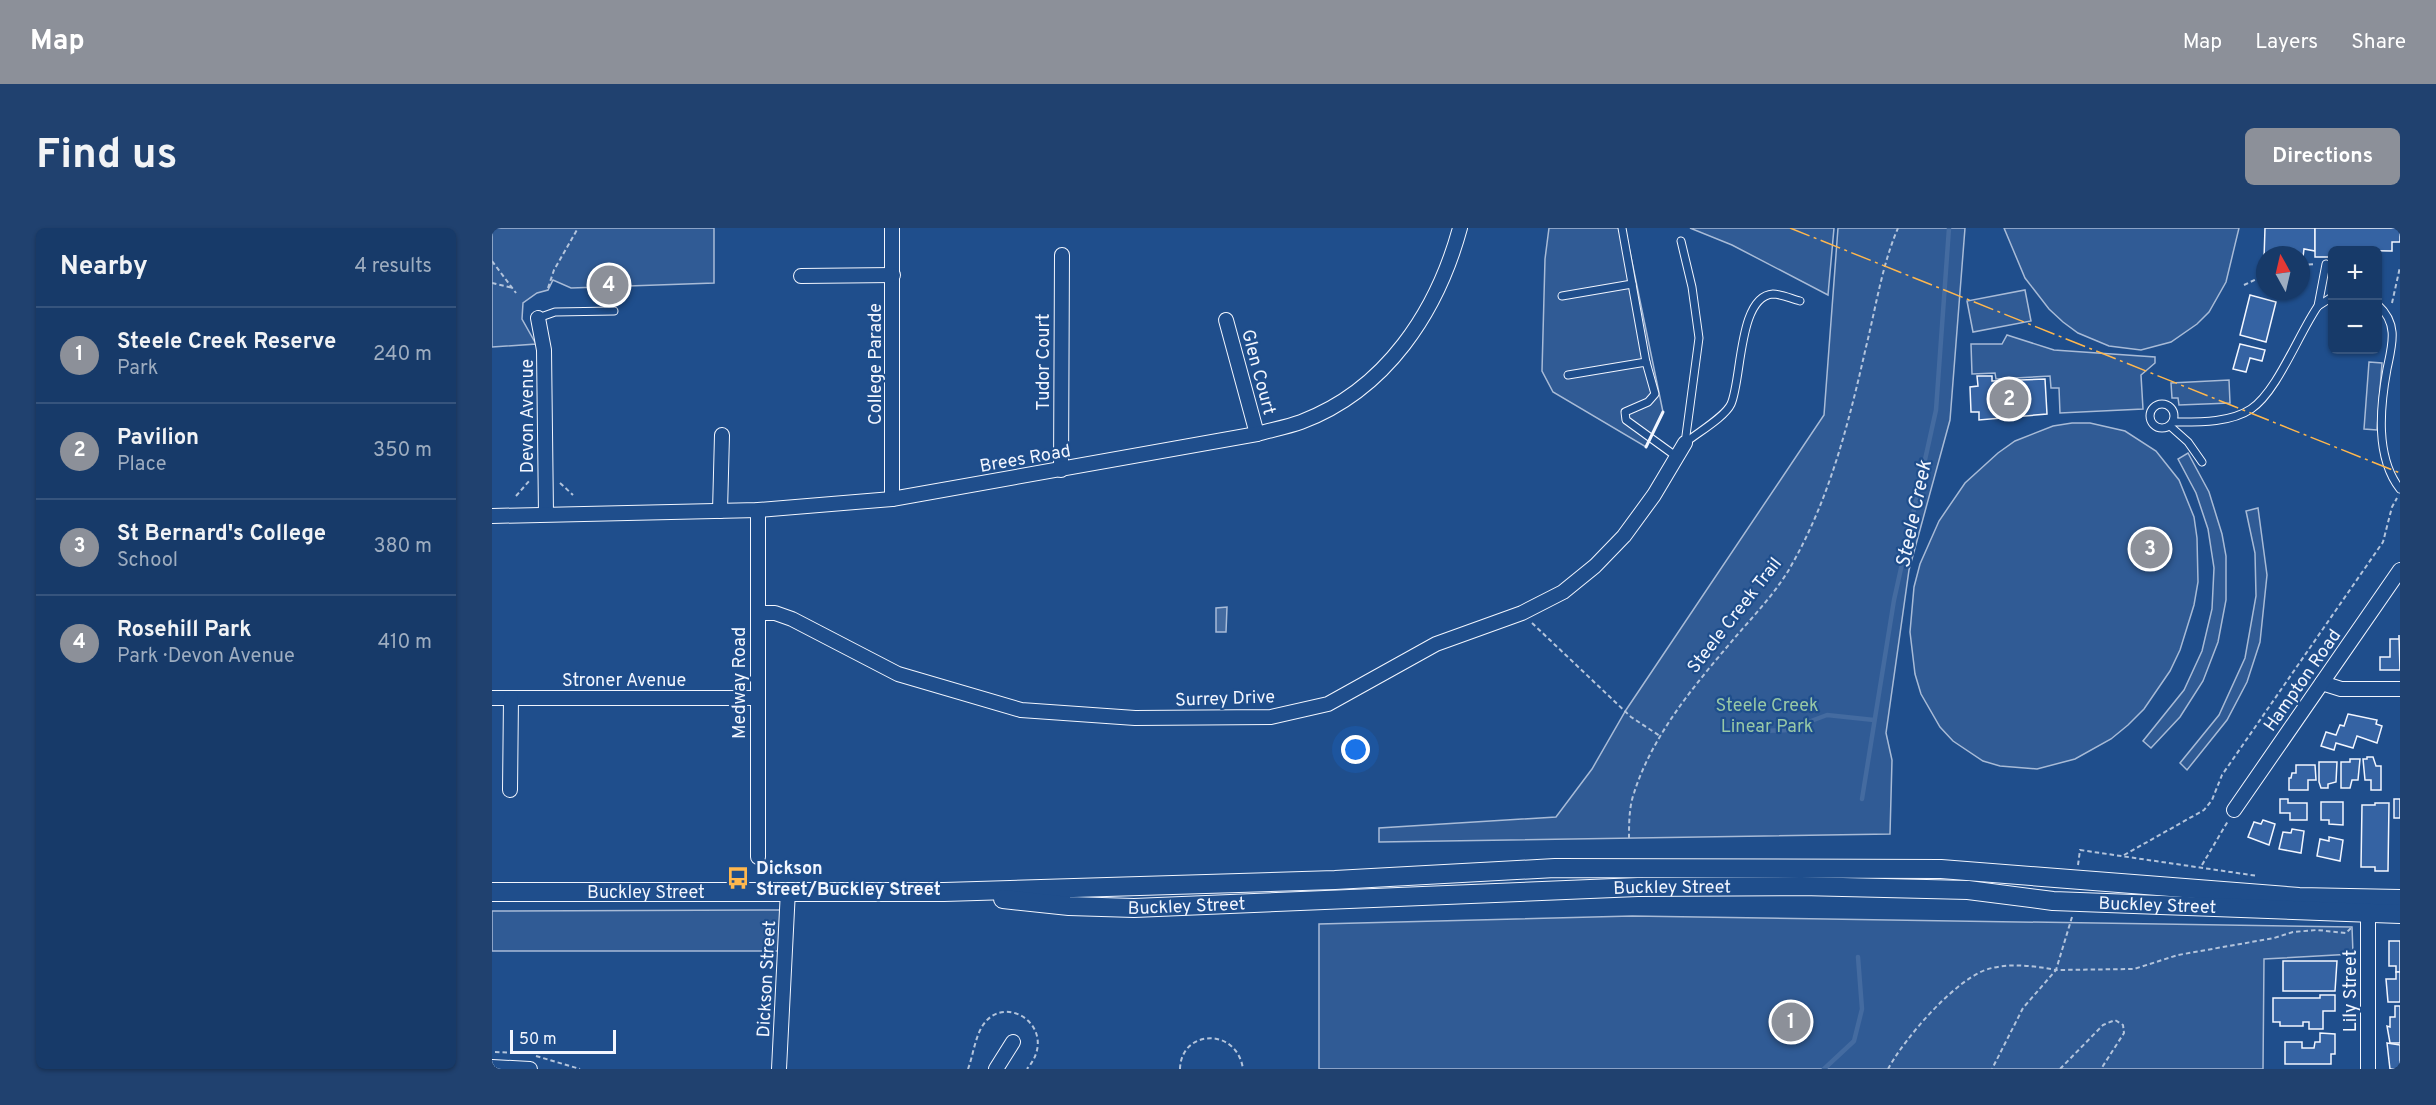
<!DOCTYPE html>
<html lang="en">
<head>
<meta charset="utf-8">
<style>
  body { margin:0; font-family:Overpass,sans-serif; background:#20416f; color:#f1f3f6 }
  .controls { position:absolute; right:18px; top:18px; display:grid; overflow:hidden; border-radius:9px; box-shadow:0 2px 4px #0004 }
  .controls button { width:54px; height:54px; display:grid; place-items:center; padding:0; border:0; border-bottom:2px solid #36547d; background:#173a69; color:#f1f3f6; font:30px sans-serif }
  .compass { position:absolute; left:1764px; top:18px; width:54px; height:54px; border-radius:50%; background:#173a69; box-shadow:0 2px 4px #0004; rotate:352deg }
  .scale { position:absolute; left:18px; bottom:15px; width:106px; box-sizing:border-box; padding-left:6px; border:3px solid #f2f6ff; border-top:0; font-size:16px; line-height:21px; white-space:nowrap; color:#f2f6ff; -webkit-text-stroke:4px #1f4e8c; paint-order:stroke }
  .you { position:absolute; left:864px; top:522px; width:21px; height:21px; margin:-15px; border:4px solid #fff; border-radius:50%; background:#1a73e8; box-shadow:0 0 0 9px #1a73e833 }
  .badge { display:grid; place-items:center; width:39px; height:39px; border-radius:50%; background:#8c9099; color:#fff; font-size:20px; font-weight:700 }
  .pin { position:absolute; translate:-50% -50%; border:3px solid #fff; box-shadow:0 2px 6px #0006 }
  .list { margin:0; padding:0; list-style:none }
  h2 { display:flex; justify-content:space-between; align-items:center; height:78px; margin:0; padding:0 24px; font-size:26px }
  h2 small { font-size:20px; font-weight:400; color:#9eadc0 }
  .list li { display:grid; grid-template-columns:39px 1fr auto; gap:18px; align-items:center; box-sizing:border-box; height:96px; padding:0 24px; border-top:2px solid #36547d }
  .list b { display:block; font-size:22px; white-space:nowrap }
  .list p { margin:0; font-size:20px; white-space:nowrap; color:#9eadc0 }
  .list em { font-size:20px; font-style:normal; color:#9eadc0 }
  .map { position:relative; flex:none; width:1908px; height:841px; overflow:hidden; border-radius:9px }
  header { display:flex; align-items:center; gap:36px; box-sizing:border-box; height:84px; padding:0 30px; background:#8c9099; color:#fff }
  header strong { font-size:28px }
  nav { display:flex; gap:33px; margin-inline-start:auto; font-size:21px }
  .intro { display:flex; align-items:center; justify-content:space-between; box-sizing:border-box; height:144px; padding:0 36px }
  h1 { margin:0; font-size:42px }
  .button { padding:15px 27px; border-radius:9px; background:#8c9099; color:#fff; font-size:21px; font-weight:700 }
  main { display:flex; gap:36px; padding:0 36px }
  aside { flex:1; background:#173a69; border-radius:9px; box-shadow:0 2px 4px #0004 }
  .map>svg:first-child { display:block }
  .built { fill:#305b95; stroke:#a8bbd7; stroke-width:1.5 }
  .water { fill:#446ba0; stroke:#a8bbd7; stroke-width:1.5 }
  .lines { fill:none; stroke-linecap:round; stroke-linejoin:round }
  .stream { stroke:#446ba0; stroke-width:4.5 }
  .building { fill:#3563a3; stroke:#f2f6ff; stroke-width:1.5 }
  .lane-casing { stroke:#f2f6ff; stroke-width:9 }
  .street-casing { stroke:#f2f6ff; stroke-width:16 }
  .secondary-casing { stroke:#f2f6ff; stroke-width:20 }
  .path { stroke:#b3c4dc; stroke-width:2; stroke-dasharray:4.5 3; stroke-linecap:butt }
  .lane { stroke:#1f4e8c; stroke-width:7 }
  .street { stroke:#1f4e8c; stroke-width:14 }
  .secondary { stroke:#1f4e8c; stroke-width:18 }
  .wall { stroke:#f2f6ff; stroke-width:3 }
  .power { stroke:#ffb74d; stroke-width:1.5; stroke-dasharray:21 4.5 3 4.5; stroke-linecap:butt }
  .labels { text-anchor:middle; stroke-width:4.5; stroke-linejoin:round; paint-order:stroke }
  .street-label { font-size:18px; fill:#f2f6ff; stroke:#1f4e8c }
  .park-label { font-size:18px; fill:#97c8a6; stroke:#1f4e8c }
  .poi-label { font-size:18px; font-weight:bold; fill:#f2f6ff; stroke:#1f4e8c; text-anchor:start }
  .water-label { font-size:20px; font-style:italic; fill:#f2f6ff; stroke:#1f4e8c }
</style>
</head>
<body>
<header>
<strong>Map</strong>
<nav><a>Map</a><a>Layers</a><a>Share</a></nav>
</header>
<div class="intro"><h1>Find us</h1><a class="button">Directions</a></div>
<main>
<aside>
<h2>Nearby<small>4 results</small></h2>
<ul class="list">
<li><span class="badge">1</span><div><b>Steele Creek Reserve</b><p>Park</p></div><em>240 m</em></li>
<li><span class="badge">2</span><div><b>Pavilion</b><p>Place</p></div><em>350 m</em></li>
<li><span class="badge">3</span><div><b>St Bernard's College</b><p>School</p></div><em>380 m</em></li>
<li><span class="badge">4</span><div><b>Rosehill Park</b><p>Park · Devon Avenue</p></div><em>410 m</em></li>
</ul>
</aside>
<div class="map">
<svg width="1908" height="841" viewBox="0 0 1908 841">
  <rect width="100%" height="100%" fill="#1f4e8c"/>
  <g class="built">
    <polygon points="0,0 222,0 222,55 79,60 61,52 56,62 45,65 31,75 30,91 44,116 0,119"/>
    <polygon points="1057,0 1133,0 1171,184 1154,219 1061,164 1050,143 1053,31"/>
    <polygon points="1198,0 1342,0 1336,67 1240,17"/>
    <polygon points="1346,0 1473,0 1458,192 1417,342 1394,505 1400,532 1398,606 887,614 887,600 1064,589 1100,541 1134,482 1332,187"/>
    <polygon points="1512,0 1747,0 1734,54 1717,84 1705,96 1679,114 1649,122 1617,118 1586,105 1571,94 1557,81 1533,50"/>
    <polygon points="1533,62 1539,93 1481,104 1475,73"/>
    <polygon points="1515,107 1562,122 1663,129 1663,135 1649,147 1651,181 1568,185 1567,160 1559,160 1558,148 1504,151 1503,145 1480,146 1479,116 1510,116"/>
    <polygon points="1877,134 1890,135 1885,202 1872,201"/>
    <polygon points="1737,152 1738,175 1687,177 1686,170 1680,170 1679,155"/>
    <polygon points="1580,195 1598,195 1633,203 1664,223 1687,252 1702,289 1705,310 1706,354 1702,377 1688,422 1678,443 1652,481 1636,497 1619,511 1583,531 1545,541 1508,538 1491,533 1461,513 1448,499 1429,466 1423,446 1418,404 1422,359 1428,336 1447,293 1473,255 1506,225 1523,213 1561,198"/>
    <polygon points="1696,225 1717,264 1730,306 1734,328 1734,372 1726,414 1711,453 1688,489 1659,520 1651,513 1692,462 1710,423 1720,381 1722,340 1716,301 1704,265 1686,231"/>
    <polygon points="1766,280 1775,347 1768,414 1755,454 1735,492 1695,542 1688,535 1727,487 1753,430 1764,368 1763,325 1754,283"/>
    <polygon points="289,682 288,723 0,723 0,683"/>
    <polygon points="1140,688 1860,699 1861,726 1772,731 1771,841 827,841 827,696"/>
  </g>
  <polygon class="water" points="735,379 734,404 724,404 724,380"/>
  <g class="lines">
    <g class="stream">
      <polyline points="1271,503 1295,502 1335,487 1382,492"/>
      <polyline points="1370,571 1402,372 1444,182 1457,0"/>
      <polyline points="1332,841 1362,813 1370,781 1366,729"/>
    </g>
  </g>
  <g class="building">
    <polygon points="1773,0 1823,0 1823,23 1812,21 1811,29 1773,27 1772,31"/>
    <polygon points="1823,0 1908,0 1908,14 1900,14 1900,23 1840,22 1840,29 1823,29"/>
    <polygon points="1758,67 1784,74 1774,114 1748,107"/>
    <polygon points="1748,116 1773,122 1770,133 1758,130 1754,144 1741,141"/>
    <polygon points="1485,148 1500,148 1500,153 1553,151 1555,186 1487,192 1487,184 1479,184 1478,159 1486,158"/>
    <polygon points="1907,407 1908,442 1888,442 1888,429 1898,429 1898,411 1907,411"/>
    <polygon points="1856,486 1885,492 1884,496 1890,498 1885,515 1865,508 1861,520 1844,515 1842,522 1829,518 1834,504 1844,507 1848,497 1852,498"/>
    <polygon points="1875,529 1881,529 1884,538 1889,538 1889,562 1879,562 1879,552 1873,552 1871,531 1875,531"/>
    <polygon points="1858,531 1868,531 1866,552 1860,552 1858,560 1849,560 1849,534 1858,534"/>
    <polygon points="1827,534 1845,534 1844,554 1836,556 1836,560 1829,560 1827,554"/>
    <polygon points="1804,537 1823,537 1824,552 1816,552 1816,562 1797,562 1797,550 1799,550 1800,545 1804,545"/>
    <polygon points="1788,571 1796,571 1796,575 1815,575 1815,592 1798,592 1798,585 1788,585"/>
    <rect x="1902" y="571" width="6" height="19"/>
    <polygon points="1829,574 1851,574 1851,597 1837,596 1837,592 1829,592"/>
    <polygon points="1883,575 1897,575 1896,643 1883,643 1883,639 1869,639 1870,577 1883,577"/>
    <polygon points="1771,592 1783,596 1777,617 1756,609 1762,594 1769,596"/>
    <polygon points="1800,601 1812,603 1809,625 1787,621 1791,604 1799,605"/>
    <polygon points="1837,609 1851,612 1848,633 1825,628 1828,611 1837,613"/>
    <polygon points="1897,713 1908,713 1908,744 1904,744 1904,738 1897,738"/>
    <polygon points="1791,733 1845,733 1843,763 1791,763"/>
    <polygon points="1904,744 1908,744 1908,774 1896,774 1894,751 1904,751"/>
    <polygon points="1828,767 1843,767 1843,783 1831,783 1831,801 1817,801 1817,794 1811,794 1811,798 1788,798 1788,794 1781,794 1781,770 1828,770"/>
    <polygon points="1903,778 1908,778 1908,815 1898,815 1895,798 1898,799 1898,789 1903,789"/>
    <polygon points="1828,805 1843,806 1843,826 1839,826 1839,836 1793,836 1793,814 1810,814 1810,820 1822,820 1823,814 1828,814"/>
    <polygon points="1895,815 1908,817 1908,841 1898,841"/>
  </g>
  <g class="lines">
    <g class="lane-casing">
      <g id="lane">
        <polyline points="1130,0 1154,134"/>
        <polyline points="1189,13 1200,59 1207,110 1193,215"/>
        <polyline points="1070,68 1140,56"/>
        <path d="M1886,77C1907,96 1900,117 1895,141C1888,179 1883,229 1908,261"/>
        <polyline points="1826,78 1834,36"/>
        <polyline points="46,90 63,84 122,83"/>
        <polyline points="1076,147 1154,134 1163,166 1156,174 1133,184 1134,192 1185,229"/>
        <circle cx="1670" cy="188" r="12"/>
        <path d="M1682,194C1706,194 1738,195 1759,181C1785,164 1807,105 1826,78L1840,69"/>
        <polyline points="1678,198 1696,214 1710,234"/>
        <path d="M1193,215C1205,205 1233,189 1239,176C1250,152 1246,68 1281,66C1289,66 1300,71 1308,73"/>
      </g>
    </g>
    <g class="street-casing">
      <g id="street">
        <polyline points="400,0 400,271"/>
        <polyline points="309,48 401,47"/>
        <polyline points="46,90 52,122 54,286"/>
        <polyline points="734,92 765,206"/>
        <polyline points="569,242 570,27"/>
        <polyline points="228,283 230,207"/>
        <path d="M0,288L266,282L400,271L765,206C779,202 795,199 809,194C894,162 945,84 968,0"/>
        <polyline points="266,385 283,385 300,391 406,446 529,482 643,490 779,489 836,476 944,416 1030,385 1071,364 1103,338 1132,308 1162,267 1193,215"/>
        <polyline points="1830,455 1849,461 1908,461"/>
        <polyline points="0,470 265,470"/>
        <polyline points="18,562 19,470"/>
        <polyline points="1742,582 1908,342"/>
        <polyline points="266,629 266,282"/>
        <polyline points="1876,686 1876,841"/>
        <polyline points="0,839 38,841"/>
        <polyline points="287,841 296,662"/>
        <polyline points="504,841 521,814"/>
      </g>
    </g>
    <g class="secondary-casing">
      <g id="secondary">
        <path id="s1" d="M0,664H452L843,652L1063,640L1449,641L1807,669L1908,671"/>
        <path id="s2" d="M511,671L577,678L642,680L1146,659L1309,658L1476,662L1561,673L1908,686"/>
      </g>
    </g>
    <g class="path">
      <polyline points="0,33 24,65"/>
      <polyline points="1809,37 1824,36"/>
      <polyline points="0,55 21,60"/>
      <polyline points="1752,57 1773,47"/>
      <polyline points="56,60 62,42 86,0"/>
      <polyline points="1900,75 1908,39"/>
      <polyline points="68,255 81,267"/>
      <polyline points="24,268 38,252"/>
      <polyline points="1040,395 1139,489 1168,508"/>
      <path d="M1137,610C1137,596 1137,579 1142,565C1161,505 1206,453 1246,406C1265,384 1285,363 1299,338C1338,270 1357,194 1374,119C1384,79 1390,37 1406,0"/>
      <polyline points="1632,627 1712,582 1720,572 1730,547 1891,314 1900,279 1905,270"/>
      <polyline points="1586,637 1588,622 1766,648"/>
      <polyline points="1710,637 1736,593"/>
      <polyline points="1580,689 1564,742 1642,741 1686,727 1782,710 1801,704 1825,702 1854,705 1859,700"/>
      <polyline points="3,824 27,825"/>
      <polyline points="44,828 88,841"/>
      <path d="M476,841C481,828 483,809 491,797C514,763 569,801 535,841"/>
      <path d="M688,841C689,801 745,799 751,841"/>
      <path d="M1396,841C1412,811 1466,747 1500,740C1521,735 1543,738 1564,742L1531,780L1500,841"/>
      <polyline points="1568,841 1611,797 1623,792 1631,797 1632,805 1609,841"/>
    </g>
    <use href="#lane" class="lane"/>
    <use href="#street" class="street"/>
    <use href="#secondary" class="secondary"/>
    <polyline class="wall" points="1154,219 1171,184"/>
    <polyline class="power" points="1298,0 1908,245"/>
  </g>
  <defs>
    <g id="bus-bare" transform="scale(1.8)"><path d="M-5-6H5V4H4V6H2V4H-2V6H-4V4H-5ZM-3.5-4V0h7V-4ZM-3.5 1.2v1.5H-2V1.2ZM2 1.2v1.5H3.5V1.2Z" fill="#ffb74d" stroke="#1f4e8c" stroke-width="2.5" paint-order="stroke"/></g>
  </defs>
  <g fill-rule="evenodd">
    <use href="#bus-bare" x="246" y="650"/>
  </g>
  <g class="labels">
    <g class="street-label">
      <text transform="translate(551 134) rotate(-90)" y="6">Tudor Court</text>
      <text transform="translate(383 136) rotate(-90)" y="6">College Parade</text>
      <text transform="translate(767 144) rotate(75)" y="6">Glen Court</text>
      <text transform="translate(35 188) rotate(-90)" y="6">Devon Avenue</text>
      <text transform="translate(533 230) rotate(-10)" y="6">Brees Road</text>
      <text transform="translate(1242 387) rotate(-52)" y="6">Steele Creek Trail</text>
      <text x="132" y="458">Stroner Avenue</text>
      <text transform="translate(1810 452) rotate(-55)" y="6">Hampton Road</text>
      <text transform="translate(247 455) rotate(-90)" y="6">Medway Road</text>
      <text transform="translate(733 470) rotate(-2)" y="6">Surrey Drive</text>
      <text dy="6" stroke="none"><textPath href="#s2" startOffset="670">Buckley Street</textPath></text>
      <text dy="6" stroke="none"><textPath href="#s1" startOffset="154">Buckley Street</textPath></text>
      <text dy="6" stroke="none"><textPath href="#s2" startOffset="1156">Buckley Street</textPath></text>
      <text dy="6" stroke="none"><textPath href="#s2" startOffset="184">Buckley Street</textPath></text>
      <text transform="translate(274 751) rotate(-87)" y="6">Dickson Street</text>
      <text transform="translate(1858 763) rotate(-90)" y="6">Lily Street</text>
    </g>
    <g class="park-label">
      <text x="1275" y="483">Steele Creek<tspan x="1275" dy="21">Linear Park</tspan></text>
    </g>
    <g class="poi-label">
      <text x="264" y="646">Dickson<tspan x="264" dy="21">Street/Buckley Street</tspan></text>
    </g>
    <g class="water-label">
      <text transform="translate(1421 286) rotate(-78)" y="7">Steele Creek</text>
    </g>
  </g>
</svg>
<div class="controls">
<button>+</button>
<button>−</button>
</div>
<svg class="compass" viewBox="-18 -18 36 36"><path d="M0-13l5 13h-10z" fill="#e53935"/><path d="M0 13l5-13h-10z" fill="#9eadc0"/></svg>
<div class="scale">50 m</div>
<div class="you"></div>
<div class="pin badge" style="left:1299px;top:794px">1</div>
<div class="pin badge" style="left:1517px;top:171px">2</div>
<div class="pin badge" style="left:1658px;top:321px">3</div>
<div class="pin badge" style="left:117px;top:57px">4</div>
</div>
</main>
</body>
</html>
